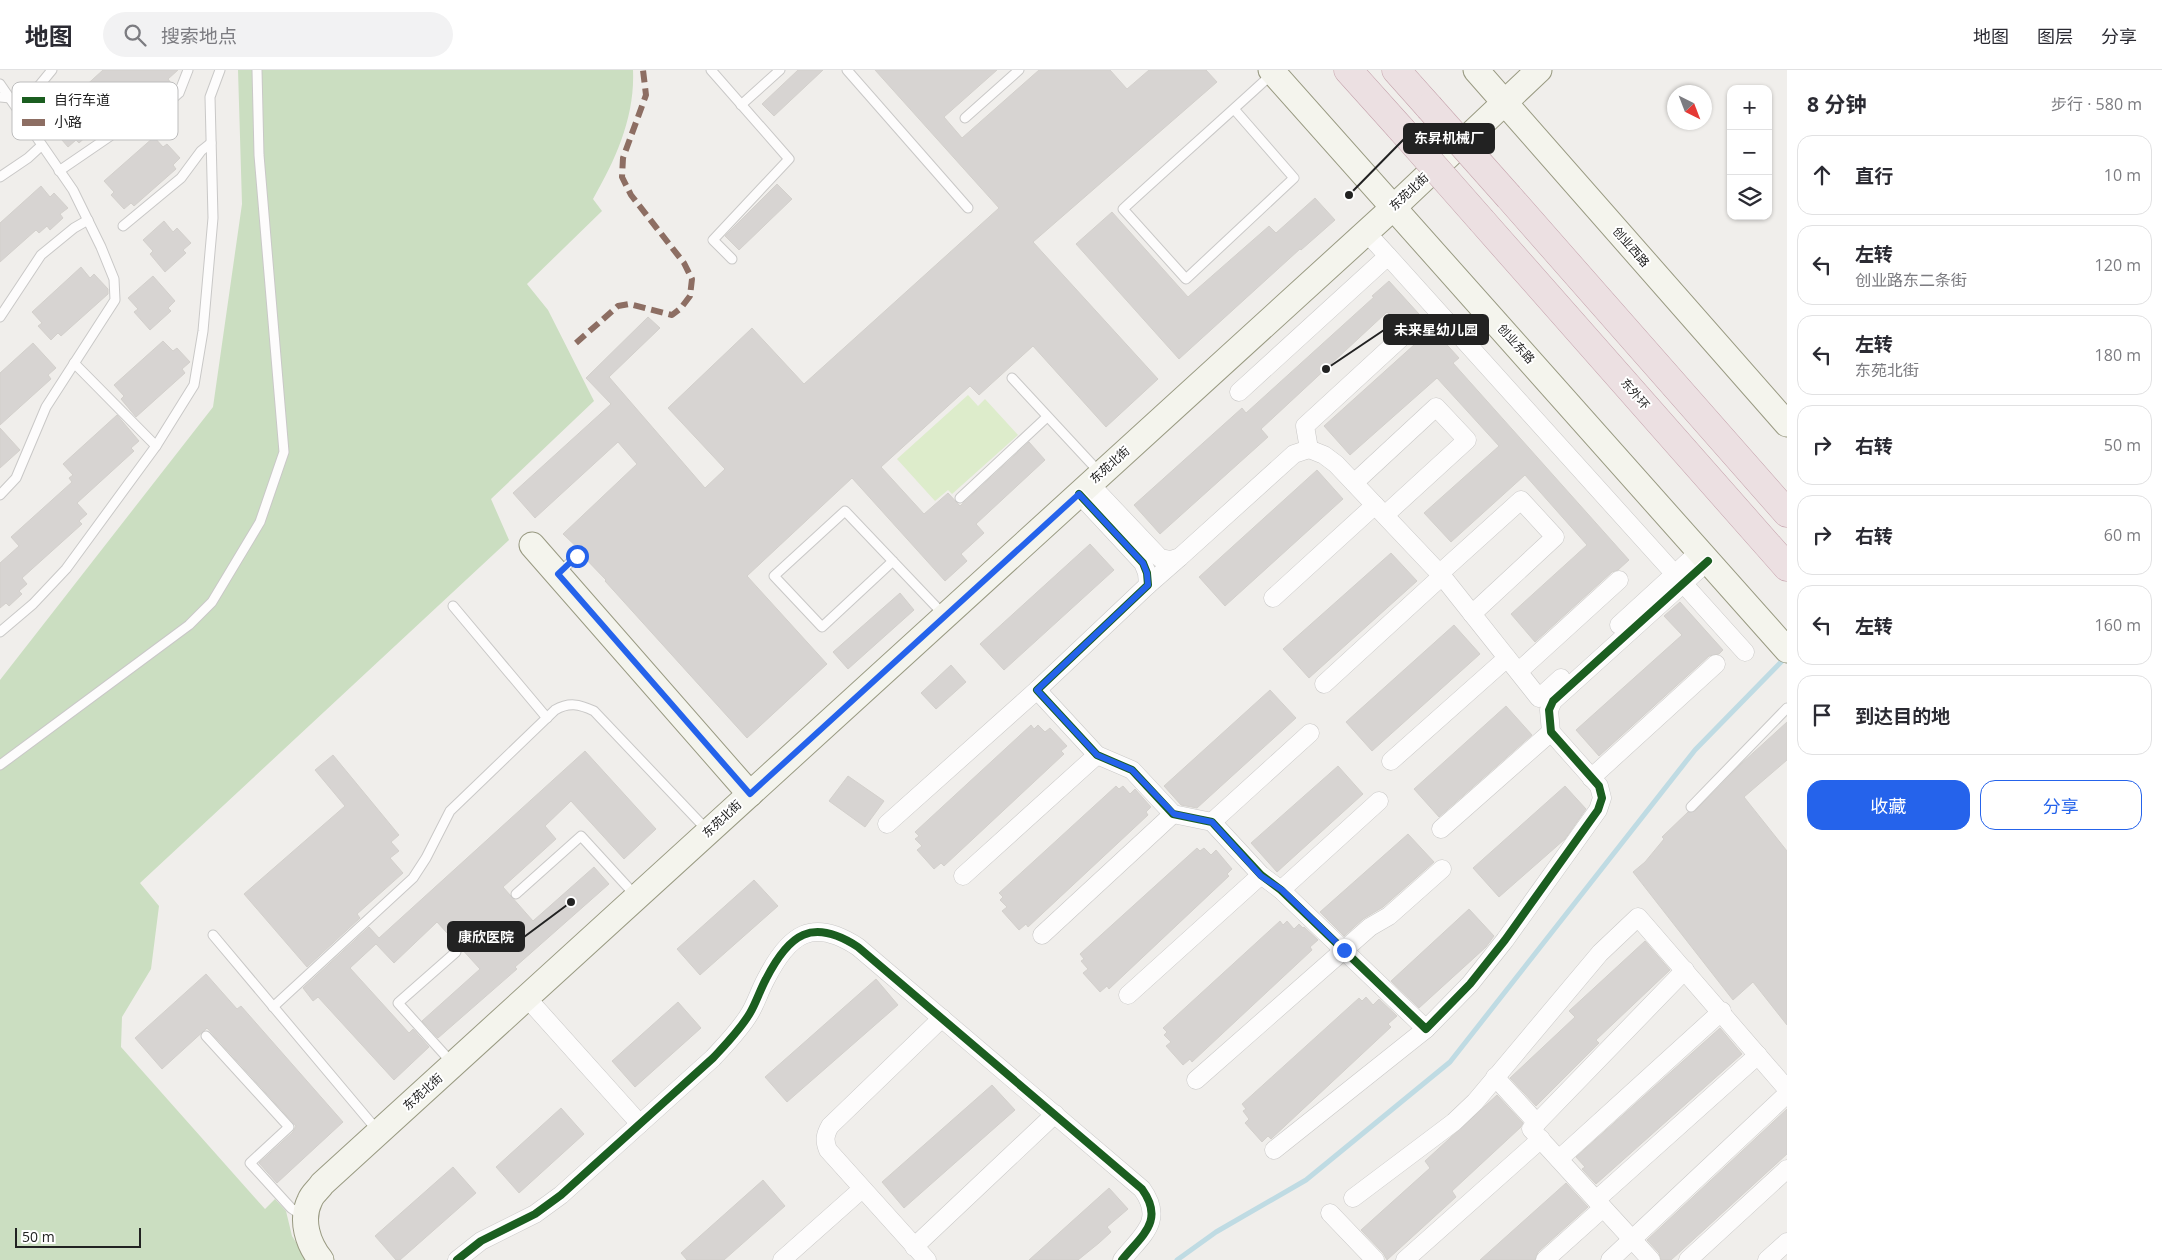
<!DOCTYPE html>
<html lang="zh">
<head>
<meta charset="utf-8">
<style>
  body { margin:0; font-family:"Open Sans","Noto Sans SC",sans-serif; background:#f2f2f3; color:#2b2b33 }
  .controls { position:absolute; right:15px; top:15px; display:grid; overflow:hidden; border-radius:10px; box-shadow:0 1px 4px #0004 }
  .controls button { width:45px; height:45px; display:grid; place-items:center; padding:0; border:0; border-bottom:1px solid #e1e1e2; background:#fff; color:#2b2b33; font:25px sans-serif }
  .compass { position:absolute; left:1667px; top:15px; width:45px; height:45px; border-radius:50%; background:#fff; box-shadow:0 1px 4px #0004; rotate:138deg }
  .scale { position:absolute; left:15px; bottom:12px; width:126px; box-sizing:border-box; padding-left:5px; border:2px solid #222; border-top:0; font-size:14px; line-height:18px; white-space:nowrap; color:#222; -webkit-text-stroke:4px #fff; paint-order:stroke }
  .stop { position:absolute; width:15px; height:15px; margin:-11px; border:4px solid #2563eb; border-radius:50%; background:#fff }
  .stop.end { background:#2563eb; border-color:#fff; box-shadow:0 1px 5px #0008 }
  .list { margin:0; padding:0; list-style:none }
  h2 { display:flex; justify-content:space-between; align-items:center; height:65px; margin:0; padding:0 20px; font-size:21px }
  h2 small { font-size:16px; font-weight:400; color:#7c7c81 }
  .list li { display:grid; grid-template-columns:32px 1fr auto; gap:15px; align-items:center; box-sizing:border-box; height:80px; margin:0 10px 10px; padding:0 10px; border:1px solid #e1e1e2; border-radius:15px }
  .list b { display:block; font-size:19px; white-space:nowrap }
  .list p { margin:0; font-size:16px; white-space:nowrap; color:#7c7c81 }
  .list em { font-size:16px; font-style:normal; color:#7c7c81 }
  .actions { display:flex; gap:10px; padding:15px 20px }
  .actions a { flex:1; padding:11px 0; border:1px solid #2563eb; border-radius:15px; text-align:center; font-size:18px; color:#2563eb }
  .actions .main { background:#2563eb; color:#fff }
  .icon { flex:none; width:28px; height:28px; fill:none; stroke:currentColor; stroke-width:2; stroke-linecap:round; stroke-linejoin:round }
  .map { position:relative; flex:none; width:1787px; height:1190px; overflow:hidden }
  header { display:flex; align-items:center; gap:30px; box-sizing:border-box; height:70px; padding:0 25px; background:#fff; border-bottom:1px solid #e1e1e2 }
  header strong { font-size:24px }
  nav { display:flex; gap:28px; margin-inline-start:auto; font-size:18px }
  .search { width:350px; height:45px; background:#f2f2f3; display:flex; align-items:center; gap:12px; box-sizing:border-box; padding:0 18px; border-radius:28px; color:#7c7c81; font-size:19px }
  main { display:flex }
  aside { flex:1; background:#fff }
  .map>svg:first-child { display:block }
  .grass { fill:#ddeccb }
  .forest { fill:#cbdec1 }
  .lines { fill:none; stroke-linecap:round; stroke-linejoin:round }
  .stream { stroke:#bfdbe3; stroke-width:5 }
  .building { fill:#d7d4d2; stroke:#d3d0cc }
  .lane-casing { stroke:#c9c8c7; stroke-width:11 }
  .street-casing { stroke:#c9c8c7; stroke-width:19 }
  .secondary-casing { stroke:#999a82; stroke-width:27 }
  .highway-casing { stroke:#c5a2ac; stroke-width:29 }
  .lane { stroke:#fdfcfc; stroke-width:9 }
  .street { stroke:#fdfcfc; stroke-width:18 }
  .secondary { stroke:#f4f4ed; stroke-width:25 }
  .highway { stroke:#ece0e2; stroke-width:28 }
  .highway-bridge-casing { stroke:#c5a2ac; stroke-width:29; stroke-linecap:butt }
  .highway-bridge { stroke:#ece0e2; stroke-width:28 }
  .quiet { stroke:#8d6e63; stroke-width:6; stroke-dasharray:12 6; stroke-linecap:butt }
  .cycleway-casing { stroke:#fff; stroke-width:11 }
  .cycleway { stroke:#1b5e20; stroke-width:8 }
  .route { stroke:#2563eb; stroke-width:6 }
  .labels { text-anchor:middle; stroke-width:4; stroke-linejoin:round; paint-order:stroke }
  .street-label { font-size:12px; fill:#222; stroke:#fff }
  .key { fill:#fff; stroke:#bdbdbd; stroke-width:1 }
  .key-label { font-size:14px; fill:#222 }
  .leader { fill:none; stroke:#222; stroke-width:2 }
  .callout-dot { fill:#222; stroke:#fff; stroke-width:2 }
  .callout { fill:#222; stroke:#222; stroke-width:2 }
  .callout-label { font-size:14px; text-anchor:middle; font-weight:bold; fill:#fff }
</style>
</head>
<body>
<header>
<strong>地图</strong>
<div class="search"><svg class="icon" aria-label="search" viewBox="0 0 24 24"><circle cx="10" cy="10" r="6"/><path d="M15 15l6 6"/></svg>搜索地点</div>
<nav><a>地图</a><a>图层</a><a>分享</a></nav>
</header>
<main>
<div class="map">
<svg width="1787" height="1190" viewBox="0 0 1787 1190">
  <rect width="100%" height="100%" fill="#f0eeeb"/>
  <polygon class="grass" points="968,325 978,336 985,329 1018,365 952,424 948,420 935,431 897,389"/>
  <path class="forest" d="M238,0H633C635,47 616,89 593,129L602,141L527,214L548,240L594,331L491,429L509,470L140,813L159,836L151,899L122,947L121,977L265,1139L275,1129L286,1141L292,1166L307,1190H0V610L213,337L242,134Z"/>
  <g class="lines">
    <polyline class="stream" points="1177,1190 1216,1162 1306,1110 1450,992 1695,680 1786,587"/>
  </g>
  <g class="building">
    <polygon points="103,0 178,0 168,9 171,13 158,24 154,21 147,28 136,16 117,33 120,36 79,73 76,70 68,77 56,63 59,60 49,49"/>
    <polygon points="798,0 823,0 774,46 762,34"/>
    <polygon points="875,0 997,0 944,47 962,68 1039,0 1110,0 1127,19 1149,0 1206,0 1217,12 1033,172 1158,309 1106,357 1033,276 979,325 970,316 881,397 924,444 948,423 960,436 1029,372 1045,390 976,454 984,463 961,484 967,491 945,511 852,408 747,506 827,594 747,668 605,511 606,510 583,486 582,482 563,464 637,394 618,372 535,448 513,423 611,334 586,308 648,247 660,258 609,307 705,418 725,399 668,338 752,258 804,314 999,138"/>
    <polygon points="154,67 163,77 167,74 180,88 173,95 176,99 134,136 131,133 124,139 111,125 114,122 104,111"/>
    <polygon points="777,114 792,129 739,180 725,166"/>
    <polygon points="41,116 50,127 54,123 68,138 60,144 63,148 50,160 47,156 39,163 36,160 0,192 0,153"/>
    <polygon points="1315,128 1335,150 1301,180 1300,179 1179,289 1076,174 1112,142 1188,227 1269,156 1276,163"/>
    <polygon points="164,151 173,162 177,158 191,173 183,180 186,183 165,202 150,184 153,181 143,170"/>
    <polygon points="81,197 90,208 94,204 108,219 108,224 61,266 58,263 51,270 38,256 42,253 32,242"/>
    <polygon points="153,206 175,231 168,238 171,241 150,260 134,242 138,239 128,228"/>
    <polygon points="1389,211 1459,288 1453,293 1629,490 1618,500 1612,502 1535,572 1511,544 1587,475 1525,405 1451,472 1424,443 1499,376 1437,308 1350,385 1324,356 1415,274 1413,270 1413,264 1411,259 1406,256 1400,256 1387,242 1261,359 1268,367 1160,464 1134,435 1242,338 1246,343 1374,227 1372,226"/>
    <polygon points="163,271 173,281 177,278 190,292 182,299 185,303 136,347 121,329 124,326 114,315"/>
    <polygon points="33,273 56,298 48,305 51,309 0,355 0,303"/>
    <polygon points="117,345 139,371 131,378 134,381 77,433 87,444 79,451 82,454 22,508 27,514 19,521 22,524 9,536 6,533 0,538 0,493 19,476 11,467 72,412 69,408 73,405 63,394"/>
    <polygon points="0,358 20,380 0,398"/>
    <polygon points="1317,400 1343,429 1225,536 1199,507"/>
    <polygon points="1090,474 1114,500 1004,600 980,574"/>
    <polygon points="1391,483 1417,511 1309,608 1283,579"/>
    <polygon points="900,523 914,540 848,599 833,582"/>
    <polygon points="1680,532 1723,580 1719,584 1709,586 1599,686 1576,660 1682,565 1664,546"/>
    <polygon points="1454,555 1480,584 1372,681 1346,652"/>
    <polygon points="951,595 966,612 936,639 921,623"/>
    <polygon points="1270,620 1296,648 1197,738 1181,735 1164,716"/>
    <polygon points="1506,636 1532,665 1439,747 1414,719"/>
    <polygon points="1787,652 1787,690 1744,727 1787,781 1787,955 1753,912 1733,930 1633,802 1645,792 1664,769 1662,767 1688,742 1695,741 1742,693"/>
    <polygon points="1031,655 1034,659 1038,655 1045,662 1050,658 1067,676 1061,681 1064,684 944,796 941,793 934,799 917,780 922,776 915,769 919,766 915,762"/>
    <polygon points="585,681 656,759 624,789 571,731 545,756 556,769 503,817 533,851 594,797 609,814 515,897 517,899 438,968 422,951 480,899 437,852 394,893 376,874 350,898 409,963 413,959 429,977 394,1010 318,927 313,931 303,918 369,857 379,868"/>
    <polygon points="333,685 399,765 391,772 399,781 390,788 403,803 357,844 360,848 307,897 244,824 345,736 315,700"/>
    <polygon points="1338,696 1363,724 1277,802 1251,773"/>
    <polygon points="848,706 884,731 865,757 829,731"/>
    <polygon points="1116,716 1119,719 1123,716 1130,724 1135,719 1151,737 1146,742 1148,745 1028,857 1026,854 1019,860 1002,841 1007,837 1000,830 1003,827 999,823"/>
    <polygon points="1565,716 1586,739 1565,769 1499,827 1473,798"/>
    <polygon points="1408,764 1434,792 1383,837 1363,849 1344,866 1320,842"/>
    <polygon points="1197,778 1200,781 1204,778 1211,785 1216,780 1232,799 1227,804 1229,806 1109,919 1107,916 1100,922 1083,903 1088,899 1081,891 1084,889 1080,884"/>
    <polygon points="754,810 778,836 700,905 677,879"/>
    <polygon points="1469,839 1494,866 1486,877 1419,938 1391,911"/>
    <polygon points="1280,851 1283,855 1287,851 1294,859 1299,854 1303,858 1304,857 1318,870 1310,877 1312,880 1192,992 1190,989 1183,995 1166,976 1171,972 1164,965 1167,962 1163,958"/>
    <polygon points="1645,871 1670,900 1596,970 1599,973 1536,1036 1510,1008 1575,947 1569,941"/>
    <polygon points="206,904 237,939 241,936 343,1052 277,1113 259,1093 293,1062 296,1056 207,958 162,999 135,968"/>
    <polygon points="876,909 898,935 787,1032 765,1007"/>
    <polygon points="1366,927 1373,935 1379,929 1397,946 1388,954 1391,957 1271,1069 1268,1066 1262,1072 1245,1053 1249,1049 1243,1041 1246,1039 1242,1034 1359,928 1362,931"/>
    <polygon points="678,932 701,958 635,1017 612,991"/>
    <polygon points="1720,958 1742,984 1596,1114 1582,1099 1585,1097 1576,1087"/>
    <polygon points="992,1015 1015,1040 904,1138 882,1112"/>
    <polygon points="1497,1025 1523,1053 1521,1057 1452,1121 1456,1127 1387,1190 1383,1183 1361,1160 1430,1098 1425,1091"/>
    <polygon points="561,1038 584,1064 519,1123 496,1097"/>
    <polygon points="1787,1039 1787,1084 1671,1190 1661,1190 1659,1183 1647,1170"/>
    <polygon points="453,1097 476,1123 400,1190 396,1190 375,1166"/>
    <polygon points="763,1110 785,1136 724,1190 687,1190 681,1183"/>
    <polygon points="1566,1113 1588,1137 1538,1182 1535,1190 1480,1190"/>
    <polygon points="1109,1118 1128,1139 1107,1157 1111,1162 1099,1173 1078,1190 1029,1190"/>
  </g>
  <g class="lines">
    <g class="lane-casing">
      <g id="lane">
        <polyline points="711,0 789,89 713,170 732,189"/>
        <polyline points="847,0 968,138"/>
        <polyline points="0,14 73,120 101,177 114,209 115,230 46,337 16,408 0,425"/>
        <polyline points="0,27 20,29 38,17 52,0"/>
        <polyline points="741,35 780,0"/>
        <path d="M1234,39L1294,108L1186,209L1123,139C1172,94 1222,50 1272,4"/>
        <polyline points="965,48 1019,0"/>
        <polyline points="59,101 116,62 141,47 162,38 179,23 188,0"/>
        <polyline points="0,107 28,88 41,76"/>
        <polyline points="123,156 181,108 201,81 211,73"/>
        <polyline points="0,247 41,185 74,158 88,150"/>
        <polyline points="74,293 156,376"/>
        <polyline points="1012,308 1101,404"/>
        <polyline points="960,428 1047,347"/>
        <polyline points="893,491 822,557 774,506 845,441 945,546"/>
        <polyline points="559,503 577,486"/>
        <polyline points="453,536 547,648"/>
        <polyline points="0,562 33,534 66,499 156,376 194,315 203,261 213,148 210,27 220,0"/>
        <polyline points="0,695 189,555 212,532 260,452 284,382 259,85 257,0"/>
        <polyline points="1691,737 1787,638"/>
        <polyline points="516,824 581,766 635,825"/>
        <polyline points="213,865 377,1060"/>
        <path d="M273,937L413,808L426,788L450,741L555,640C569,632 579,634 594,641L707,760"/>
        <polyline points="206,966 289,1057 250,1093 291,1138 304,1147"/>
        <polyline points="453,994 398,933 456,882"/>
      </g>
    </g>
    <g class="street-casing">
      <g id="street">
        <polyline points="1366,162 1388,186"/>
        <polyline points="1239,322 1388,186 1745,582"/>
        <polyline points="1309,379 1305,356 1403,266"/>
        <polyline points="1354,413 1436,337 1467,370 1385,445"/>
        <polyline points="1090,414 1160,488 1171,490 1180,487 1294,384 1309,379 1324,385 1336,394 1442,506 1539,628 1561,608"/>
        <polyline points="1079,424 1143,493 1147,503 1148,515 1037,620 1097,685 1132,700 1173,744 1212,752 1261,805 1281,820 1426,959 1470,914 1505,870 1598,740 1602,728 1599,716 1551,662 1549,640 1553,631 1708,491"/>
        <polyline points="1439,504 1521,430 1555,467 1472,544"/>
        <polyline points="1148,515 1180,487"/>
        <polyline points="1273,528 1375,435"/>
        <polyline points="1619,555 1700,481"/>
        <polyline points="1519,601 1619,510"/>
        <polyline points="1324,614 1442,506"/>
        <polyline points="1391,691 1507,588"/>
        <polyline points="1591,708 1716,594"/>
        <polyline points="1212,752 1310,663"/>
        <polyline points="887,754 1037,620"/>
        <polyline points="1441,759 1551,662"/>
        <polyline points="963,806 1097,685"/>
        <polyline points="1281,820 1379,731"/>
        <polyline points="1042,865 1173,744"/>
        <polyline points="1128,925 1261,805"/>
        <polyline points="527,928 640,1054"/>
        <polyline points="1495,1007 1537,1053"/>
        <polyline points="1196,1010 1370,857 1389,846 1442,799"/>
        <polyline points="1274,1080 1426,959"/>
        <polyline points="1559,1089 1722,941"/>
        <polyline points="1353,1128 1454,1052 1475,1032 1600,883 1638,847 1787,1019"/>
        <polyline points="1596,1130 1758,985"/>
        <polyline points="1330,1143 1375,1190"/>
        <polyline points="914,1177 1055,1044"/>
        <path d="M457,1190L481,1171L535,1144L561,1125L713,988C726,974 740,960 750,943C756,933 760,920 766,909C789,864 812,847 858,877L1142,1119C1165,1151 1142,1165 1122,1190"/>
        <polyline points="782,1190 862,1119"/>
        <path d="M927,1190L828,1080C824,1070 825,1065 830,1056L942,948"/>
        <polyline points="1405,1190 1541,1069"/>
        <polyline points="1545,1190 1603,1138"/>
        <polyline points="1610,1190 1787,1024"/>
        <polyline points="1651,1190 1531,1059 1685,900"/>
        <polyline points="1688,1190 1787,1099"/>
        <polyline points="1767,1190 1787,1172"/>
      </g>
    </g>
    <g class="secondary-casing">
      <g id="secondary">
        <polyline points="1271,0 1787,580"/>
        <polyline points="1476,0 1787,354"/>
        <polyline points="532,475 750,724"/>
        <path d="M321,1190C308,1174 300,1150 310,1130C312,1124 319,1119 322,1114L1394,137L1539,0"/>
      </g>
    </g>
    <g class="highway-casing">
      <g id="highway">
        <polyline points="1348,0 1401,59"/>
        <polyline points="1396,0 1429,37"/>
        <polyline points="1509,127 1787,443"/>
        <polyline points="1482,151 1787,497"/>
      </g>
    </g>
    <use href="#lane" class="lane"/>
    <use href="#street" class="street"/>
    <use href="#secondary" class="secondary"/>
    <use href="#highway" class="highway"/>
    <g class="highway-bridge-casing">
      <g id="highway-bridge">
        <polyline points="1429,37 1509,127"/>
        <polyline points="1401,59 1482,151"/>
      </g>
    </g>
    <use href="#highway-bridge" class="highway-bridge"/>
    <polyline class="quiet" points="576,273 618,236 629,234 672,245 681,238 690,226 692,209 684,193 631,125 622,107 623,88 646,25 643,0"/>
    <g class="cycleway-casing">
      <g id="cycleway">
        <polyline points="1079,424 1143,493 1147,503 1148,515 1037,620 1097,685 1132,700 1173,744 1212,752 1261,805 1281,820 1426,959 1470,914 1505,870 1598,740 1602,728 1599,716 1551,662 1549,640 1553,631 1708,491"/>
        <path d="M457,1190L481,1171L535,1144L561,1125L713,988C726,974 740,960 750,943C756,933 760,920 766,909C789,864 812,847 858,877L1142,1119C1165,1151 1142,1165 1122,1190"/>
      </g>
    </g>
    <use href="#cycleway" class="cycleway"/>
  </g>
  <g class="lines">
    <polyline class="route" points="577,486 558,504 750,724 1079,424 1143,493 1147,503 1148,515 1037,620 1097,685 1132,700 1174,744 1212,752 1261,806 1282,820 1344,880"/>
  </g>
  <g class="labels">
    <g class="street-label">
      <text transform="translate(1409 122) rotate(-43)" y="4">东苑北街</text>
      <text transform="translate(1631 177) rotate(49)" y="4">创业西路</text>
      <text transform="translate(1516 274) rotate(48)" y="4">创业东路</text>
      <text transform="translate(1635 324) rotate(49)" y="4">东外环</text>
      <text transform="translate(1110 395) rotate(-42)" y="4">东苑北街</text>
      <text transform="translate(722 749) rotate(-43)" y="4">东苑北街</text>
      <text transform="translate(423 1022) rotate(-42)" y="4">东苑北街</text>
    </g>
  </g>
  <rect x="12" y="12" width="166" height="58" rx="8" class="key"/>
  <rect x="22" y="27" width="23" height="6" fill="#1b5e20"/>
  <rect x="22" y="49" width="23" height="7" fill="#8d6e63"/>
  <g class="key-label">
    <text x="54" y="35">自行车道</text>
    <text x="54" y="57">小路</text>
  </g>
  <path class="leader" d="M1349 125L1404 69M1326 299L1384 260M571 832L524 867"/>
  <g class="callout-dot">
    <circle cx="1349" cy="125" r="5"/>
    <circle cx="1326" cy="299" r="5"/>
    <circle cx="571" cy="832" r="5"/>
  </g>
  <g class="callout">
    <rect x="1404" y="54" width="90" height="29" rx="5"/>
    <rect x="1384" y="245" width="104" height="29" rx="5"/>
    <rect x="448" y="852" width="76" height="29" rx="5"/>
  </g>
  <g class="callout-label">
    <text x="1449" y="73">东昇机械厂</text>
    <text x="1436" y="265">未来星幼儿园</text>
    <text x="486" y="872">康欣医院</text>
  </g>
</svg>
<div class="controls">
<button>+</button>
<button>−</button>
<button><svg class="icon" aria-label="layers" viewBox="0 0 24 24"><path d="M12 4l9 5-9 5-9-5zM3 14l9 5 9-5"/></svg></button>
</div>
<svg class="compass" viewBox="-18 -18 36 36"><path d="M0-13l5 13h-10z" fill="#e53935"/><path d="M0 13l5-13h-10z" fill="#7c7c81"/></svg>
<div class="scale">50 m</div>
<div class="stop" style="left:577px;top:486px"></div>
<div class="stop end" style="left:1344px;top:880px"></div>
</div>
<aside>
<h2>8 分钟<small>步行 · 580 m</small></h2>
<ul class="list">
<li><svg class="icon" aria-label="ahead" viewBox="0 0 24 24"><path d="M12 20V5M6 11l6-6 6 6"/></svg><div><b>直行</b></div><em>10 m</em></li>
<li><svg class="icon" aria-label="left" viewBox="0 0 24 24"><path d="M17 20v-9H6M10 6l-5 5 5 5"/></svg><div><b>左转</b><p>创业路东二条街</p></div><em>120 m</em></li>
<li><svg class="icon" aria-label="left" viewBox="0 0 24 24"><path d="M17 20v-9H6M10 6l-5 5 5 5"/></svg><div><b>左转</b><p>东苑北街</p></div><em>180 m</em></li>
<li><svg class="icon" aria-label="right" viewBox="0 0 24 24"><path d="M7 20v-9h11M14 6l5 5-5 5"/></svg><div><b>右转</b></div><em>50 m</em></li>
<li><svg class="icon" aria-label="right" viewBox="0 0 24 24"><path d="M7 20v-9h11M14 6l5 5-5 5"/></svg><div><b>右转</b></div><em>60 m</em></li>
<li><svg class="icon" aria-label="left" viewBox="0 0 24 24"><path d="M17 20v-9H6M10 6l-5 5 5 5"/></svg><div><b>左转</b></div><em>160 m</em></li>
<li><svg class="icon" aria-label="arrive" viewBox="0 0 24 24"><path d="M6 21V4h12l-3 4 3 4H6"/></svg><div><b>到达目的地</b></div></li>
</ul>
<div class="actions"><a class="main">收藏</a><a>分享</a></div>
</aside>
</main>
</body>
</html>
